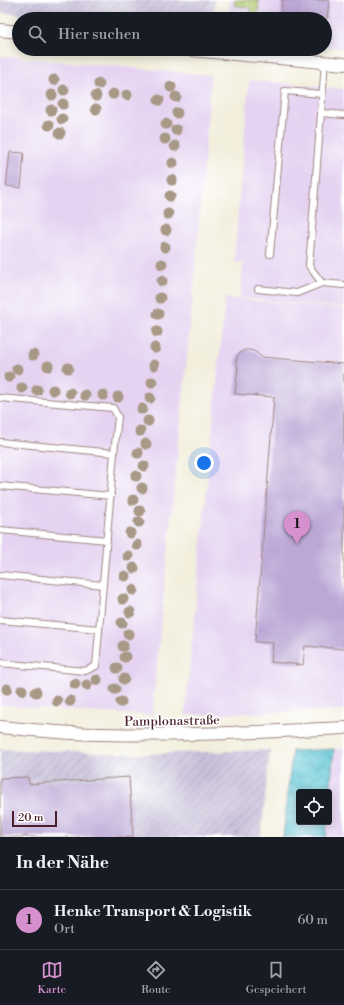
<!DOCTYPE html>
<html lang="de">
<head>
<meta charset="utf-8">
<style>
  body { margin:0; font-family:"Libre Bodoni",serif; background:#20242c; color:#f1f3f6 }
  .controls { position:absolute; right:12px; bottom:12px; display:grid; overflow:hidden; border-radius:4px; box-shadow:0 2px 10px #0003 }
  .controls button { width:36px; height:36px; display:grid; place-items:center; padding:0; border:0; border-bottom:1px solid #363941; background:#171b24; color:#f1f3f6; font:20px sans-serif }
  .scale { position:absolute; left:12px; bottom:10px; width:45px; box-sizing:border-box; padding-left:4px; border:2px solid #4a1f2b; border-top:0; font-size:11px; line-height:14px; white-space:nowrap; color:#4a1f2b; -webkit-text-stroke:3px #fff; paint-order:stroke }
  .you { position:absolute; left:204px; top:463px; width:14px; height:14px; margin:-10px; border:3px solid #fff; border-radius:50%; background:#1a73e8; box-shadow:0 0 0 6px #1a73e833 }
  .badge { display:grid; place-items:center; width:26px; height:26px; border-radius:50%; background:#d690ce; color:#111; font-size:13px; font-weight:700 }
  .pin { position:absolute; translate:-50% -33px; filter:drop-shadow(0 1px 2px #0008) }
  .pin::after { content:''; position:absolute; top:21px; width:14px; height:12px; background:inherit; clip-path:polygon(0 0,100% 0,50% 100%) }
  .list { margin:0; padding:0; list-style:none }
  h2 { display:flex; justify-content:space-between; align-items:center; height:52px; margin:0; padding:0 16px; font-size:17px }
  h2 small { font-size:13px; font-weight:400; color:#9ea1a6 }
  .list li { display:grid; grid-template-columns:26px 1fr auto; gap:12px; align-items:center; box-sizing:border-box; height:60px; padding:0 16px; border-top:1px solid #363941 }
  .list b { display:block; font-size:15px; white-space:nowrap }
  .list p { margin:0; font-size:13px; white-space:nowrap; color:#9ea1a6 }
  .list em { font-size:13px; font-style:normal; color:#9ea1a6 }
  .icon { flex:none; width:22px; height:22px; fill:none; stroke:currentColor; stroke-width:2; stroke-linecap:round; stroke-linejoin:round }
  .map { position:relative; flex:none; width:344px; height:837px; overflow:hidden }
  .search { position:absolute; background:#171b24; box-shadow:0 2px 10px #0003; left:12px; right:12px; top:12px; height:44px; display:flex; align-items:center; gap:10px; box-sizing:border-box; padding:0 14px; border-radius:22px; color:#9ea1a6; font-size:15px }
  .sheet { height:112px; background:#171b24 }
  nav { display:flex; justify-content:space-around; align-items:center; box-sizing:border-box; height:56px; border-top:1px solid #363941; background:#171b24; font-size:11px; color:#9ea1a6 }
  nav a { display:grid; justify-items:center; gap:2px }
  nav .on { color:#d690ce }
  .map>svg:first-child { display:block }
  .built { fill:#e5d3f1 }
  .industrial { fill:url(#industrial-furrows) }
  .grass { fill:url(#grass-dots); stroke:#7e764e }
  .water { fill:url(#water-waves); stroke:#527280 }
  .building { fill:#bca7d6 }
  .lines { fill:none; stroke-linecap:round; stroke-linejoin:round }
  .lane-casing { stroke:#9e8683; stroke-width:8 }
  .street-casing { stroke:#9e8683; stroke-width:14 }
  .lane { stroke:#fff; stroke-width:6 }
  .street { stroke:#fff; stroke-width:12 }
  .tree { fill:#a79986 }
  .labels { text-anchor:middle; stroke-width:3.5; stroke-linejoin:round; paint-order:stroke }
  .street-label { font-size:13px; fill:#4a1f2b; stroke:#fff }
</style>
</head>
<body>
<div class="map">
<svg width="344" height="837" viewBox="0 0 344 837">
  <defs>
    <pattern id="industrial-furrows" width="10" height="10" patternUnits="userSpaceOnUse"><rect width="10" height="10" fill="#c7c0d9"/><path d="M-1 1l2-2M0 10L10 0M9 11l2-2" fill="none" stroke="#aca5ba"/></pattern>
    <pattern id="grass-dots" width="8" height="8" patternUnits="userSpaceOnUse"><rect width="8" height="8" fill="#b2cc72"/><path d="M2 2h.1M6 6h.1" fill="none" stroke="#9baf63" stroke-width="1.8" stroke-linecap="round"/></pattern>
    <pattern id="water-waves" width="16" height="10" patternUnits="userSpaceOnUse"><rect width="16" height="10" fill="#59c4d4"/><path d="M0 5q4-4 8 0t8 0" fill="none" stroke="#4c9fac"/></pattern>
  </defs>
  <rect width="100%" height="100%" fill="#fff"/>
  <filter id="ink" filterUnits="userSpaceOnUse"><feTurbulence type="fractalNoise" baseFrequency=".025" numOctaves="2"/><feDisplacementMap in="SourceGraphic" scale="8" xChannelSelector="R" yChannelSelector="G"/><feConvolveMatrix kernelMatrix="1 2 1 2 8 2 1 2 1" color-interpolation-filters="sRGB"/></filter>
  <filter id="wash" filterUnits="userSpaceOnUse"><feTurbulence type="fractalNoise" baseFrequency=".012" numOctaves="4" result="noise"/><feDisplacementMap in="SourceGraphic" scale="16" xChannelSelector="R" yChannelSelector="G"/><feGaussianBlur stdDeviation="0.9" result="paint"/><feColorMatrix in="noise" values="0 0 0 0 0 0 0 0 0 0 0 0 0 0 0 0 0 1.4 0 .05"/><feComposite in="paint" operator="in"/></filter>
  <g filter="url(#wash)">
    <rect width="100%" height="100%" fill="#f2eedb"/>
    <g class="built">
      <polygon points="230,0 344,0 344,48 325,47 325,19 229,19"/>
      <polygon points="0,56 211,75 193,295 152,715 105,713 0,705"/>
      <polygon points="249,80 344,89 344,308 240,298 243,263 234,262"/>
      <polygon points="225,298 344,309 344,710 185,715"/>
      <polygon points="344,748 344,837 326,837 327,822 329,822 329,803 334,749"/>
    </g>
    <g class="industrial">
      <polygon points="0,0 215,0 213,19 85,19 0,13"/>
      <polygon points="0,749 139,754 270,750 261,837 0,837"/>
    </g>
    <polygon class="grass" points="235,0 259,0 257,19 254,19 254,16 250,8 234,5"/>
    <polygon class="water" points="334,749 329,803 329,792 299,792 299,822 327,822 326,837 283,837 292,751"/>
    <g id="blocks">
      <g class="building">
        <polygon points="282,0 329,0 327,19 310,19 281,16"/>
        <polygon points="10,152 24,153 21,188 6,186"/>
        <polygon points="244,350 249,350 254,351 258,354 261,357 344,364 344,649 305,646 303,665 271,662 273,643 255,642 274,397 235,394 238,368 236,362 237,357 240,353"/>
        <polygon points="28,777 29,784 129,777 133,837 0,837 0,778"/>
      </g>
    </g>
  </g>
  <g filter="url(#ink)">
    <use href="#blocks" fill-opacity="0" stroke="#9e8683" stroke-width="1"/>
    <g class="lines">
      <g class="lane-casing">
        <g id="lane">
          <polyline points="325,62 309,266 322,283 344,285"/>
          <polyline points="321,113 344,115"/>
          <polyline points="270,254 285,91 322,94"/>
          <polyline points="258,289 297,293 322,283"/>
          <polyline points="0,398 113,408 118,417 114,453 96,666 85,671 0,663"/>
          <polyline points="0,442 114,453"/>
          <polyline points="0,486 111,496"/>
          <polyline points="0,530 107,540"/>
          <polyline points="0,575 103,585"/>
          <polyline points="0,620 99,629"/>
        </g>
      </g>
      <g class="street-casing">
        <g id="street">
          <polyline points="0,30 19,32"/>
          <polyline points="181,49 344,64"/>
          <path d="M0,727C34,730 69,734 103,734C183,736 264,732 344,728"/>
        </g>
      </g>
      <use href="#lane" class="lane"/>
      <use href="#street" class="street"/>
    </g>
    <g class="tree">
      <circle cx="54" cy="80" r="5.5"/>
      <circle cx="99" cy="84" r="5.5"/>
      <circle cx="171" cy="87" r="5.5"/>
      <circle cx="64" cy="90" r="5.5"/>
      <circle cx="113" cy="94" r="5.5"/>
      <circle cx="52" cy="95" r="5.5"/>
      <circle cx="127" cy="95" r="5.5"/>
      <circle cx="96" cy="96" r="5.5"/>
      <circle cx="176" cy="97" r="5.5"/>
      <circle cx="159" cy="100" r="5.5"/>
      <circle cx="63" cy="104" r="5.5"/>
      <circle cx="96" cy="109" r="5.5"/>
      <circle cx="51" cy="110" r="5.5"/>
      <circle cx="177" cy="113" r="5.5"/>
      <circle cx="62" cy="119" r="5.5"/>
      <circle cx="166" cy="124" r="5.5"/>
      <circle cx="49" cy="125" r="5.5"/>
      <circle cx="176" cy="130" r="5.5"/>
      <circle cx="60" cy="133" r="5.5"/>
      <circle cx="165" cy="139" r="5.5"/>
      <circle cx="175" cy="146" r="5.5"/>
      <circle cx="173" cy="163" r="5.5"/>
      <circle cx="172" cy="180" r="5.5"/>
      <circle cx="170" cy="196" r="5.5"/>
      <circle cx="168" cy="214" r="5.5"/>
      <circle cx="166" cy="230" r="5.5"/>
      <circle cx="165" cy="247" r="5.5"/>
      <circle cx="162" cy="264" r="5.5"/>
      <circle cx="162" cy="281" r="5.5"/>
      <circle cx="160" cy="298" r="5.5"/>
      <circle cx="158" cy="314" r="5.5"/>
      <circle cx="157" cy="332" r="5.5"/>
      <circle cx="155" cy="348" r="5.5"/>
      <circle cx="33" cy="355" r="5.5"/>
      <circle cx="154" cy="365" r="5.5"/>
      <circle cx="48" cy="366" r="5.5"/>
      <circle cx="68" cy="368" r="5.5"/>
      <circle cx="17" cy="369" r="5.5"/>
      <circle cx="9" cy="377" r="5.5"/>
      <circle cx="152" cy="382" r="5.5"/>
      <circle cx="22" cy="388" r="5.5"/>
      <circle cx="37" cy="390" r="5.5"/>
      <circle cx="53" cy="390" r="5.5"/>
      <circle cx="70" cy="393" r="5.5"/>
      <circle cx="85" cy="395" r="5.5"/>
      <circle cx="103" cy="395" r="5.5"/>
      <circle cx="118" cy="397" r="5.5"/>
      <circle cx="150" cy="398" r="5.5"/>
      <circle cx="142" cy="409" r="5.5"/>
      <circle cx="148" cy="421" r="5.5"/>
      <circle cx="140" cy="431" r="5.5"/>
      <circle cx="146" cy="444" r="5.5"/>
      <circle cx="138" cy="453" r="5.5"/>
      <circle cx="144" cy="466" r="5.5"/>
      <circle cx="136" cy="476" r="5.5"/>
      <circle cx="142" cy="488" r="5.5"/>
      <circle cx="133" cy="500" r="5.5"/>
      <circle cx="140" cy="511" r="5.5"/>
      <circle cx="139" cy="522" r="5.5"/>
      <circle cx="130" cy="533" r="5.5"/>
      <circle cx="137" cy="545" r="5.5"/>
      <circle cx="128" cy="556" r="5.5"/>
      <circle cx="134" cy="568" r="5.5"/>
      <circle cx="125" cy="576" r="5.5"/>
      <circle cx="133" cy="590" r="5.5"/>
      <circle cx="123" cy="599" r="5.5"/>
      <circle cx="130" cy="612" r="5.5"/>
      <circle cx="122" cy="623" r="5.5"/>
      <circle cx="128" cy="634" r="5.5"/>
      <circle cx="123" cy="646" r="5.5"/>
      <circle cx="125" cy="657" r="5.5"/>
      <circle cx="117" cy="668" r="5.5"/>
      <circle cx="124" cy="679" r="5.5"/>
      <circle cx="97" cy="680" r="5.5"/>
      <circle cx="75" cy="684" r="5.5"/>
      <circle cx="87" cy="685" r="5.5"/>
      <circle cx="7" cy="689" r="5.5"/>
      <circle cx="115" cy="689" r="5.5"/>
      <circle cx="22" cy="690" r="5.5"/>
      <circle cx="36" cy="692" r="5.5"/>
      <circle cx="57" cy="701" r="5.5"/>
      <circle cx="70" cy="701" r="5.5"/>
      <circle cx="121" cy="702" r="5.5"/>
    </g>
  </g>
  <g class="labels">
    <g class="street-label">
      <text transform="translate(172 720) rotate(-1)" y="5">Pamplonastraße</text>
    </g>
  </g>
</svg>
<div class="controls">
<button><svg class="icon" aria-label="locate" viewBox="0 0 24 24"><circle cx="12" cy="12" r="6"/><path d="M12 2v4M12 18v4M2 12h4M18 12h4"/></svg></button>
</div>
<div class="scale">20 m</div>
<div class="you"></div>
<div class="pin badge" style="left:297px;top:544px">1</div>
<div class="search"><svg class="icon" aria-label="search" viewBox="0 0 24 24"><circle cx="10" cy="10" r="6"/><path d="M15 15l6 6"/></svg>Hier suchen</div>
</div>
<section class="sheet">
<h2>In der Nähe<small></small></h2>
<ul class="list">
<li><span class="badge">1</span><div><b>Henke Transport &amp; Logistik</b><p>Ort</p></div><em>60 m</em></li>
</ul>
</section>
<nav>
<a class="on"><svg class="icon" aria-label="map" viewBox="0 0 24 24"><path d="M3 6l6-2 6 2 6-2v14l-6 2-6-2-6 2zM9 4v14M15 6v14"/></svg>Karte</a>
<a><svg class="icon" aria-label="directions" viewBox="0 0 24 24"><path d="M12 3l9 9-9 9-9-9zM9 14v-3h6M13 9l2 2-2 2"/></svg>Route</a>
<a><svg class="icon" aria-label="saved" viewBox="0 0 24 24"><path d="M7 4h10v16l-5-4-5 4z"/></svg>Gespeichert</a>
</nav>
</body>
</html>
